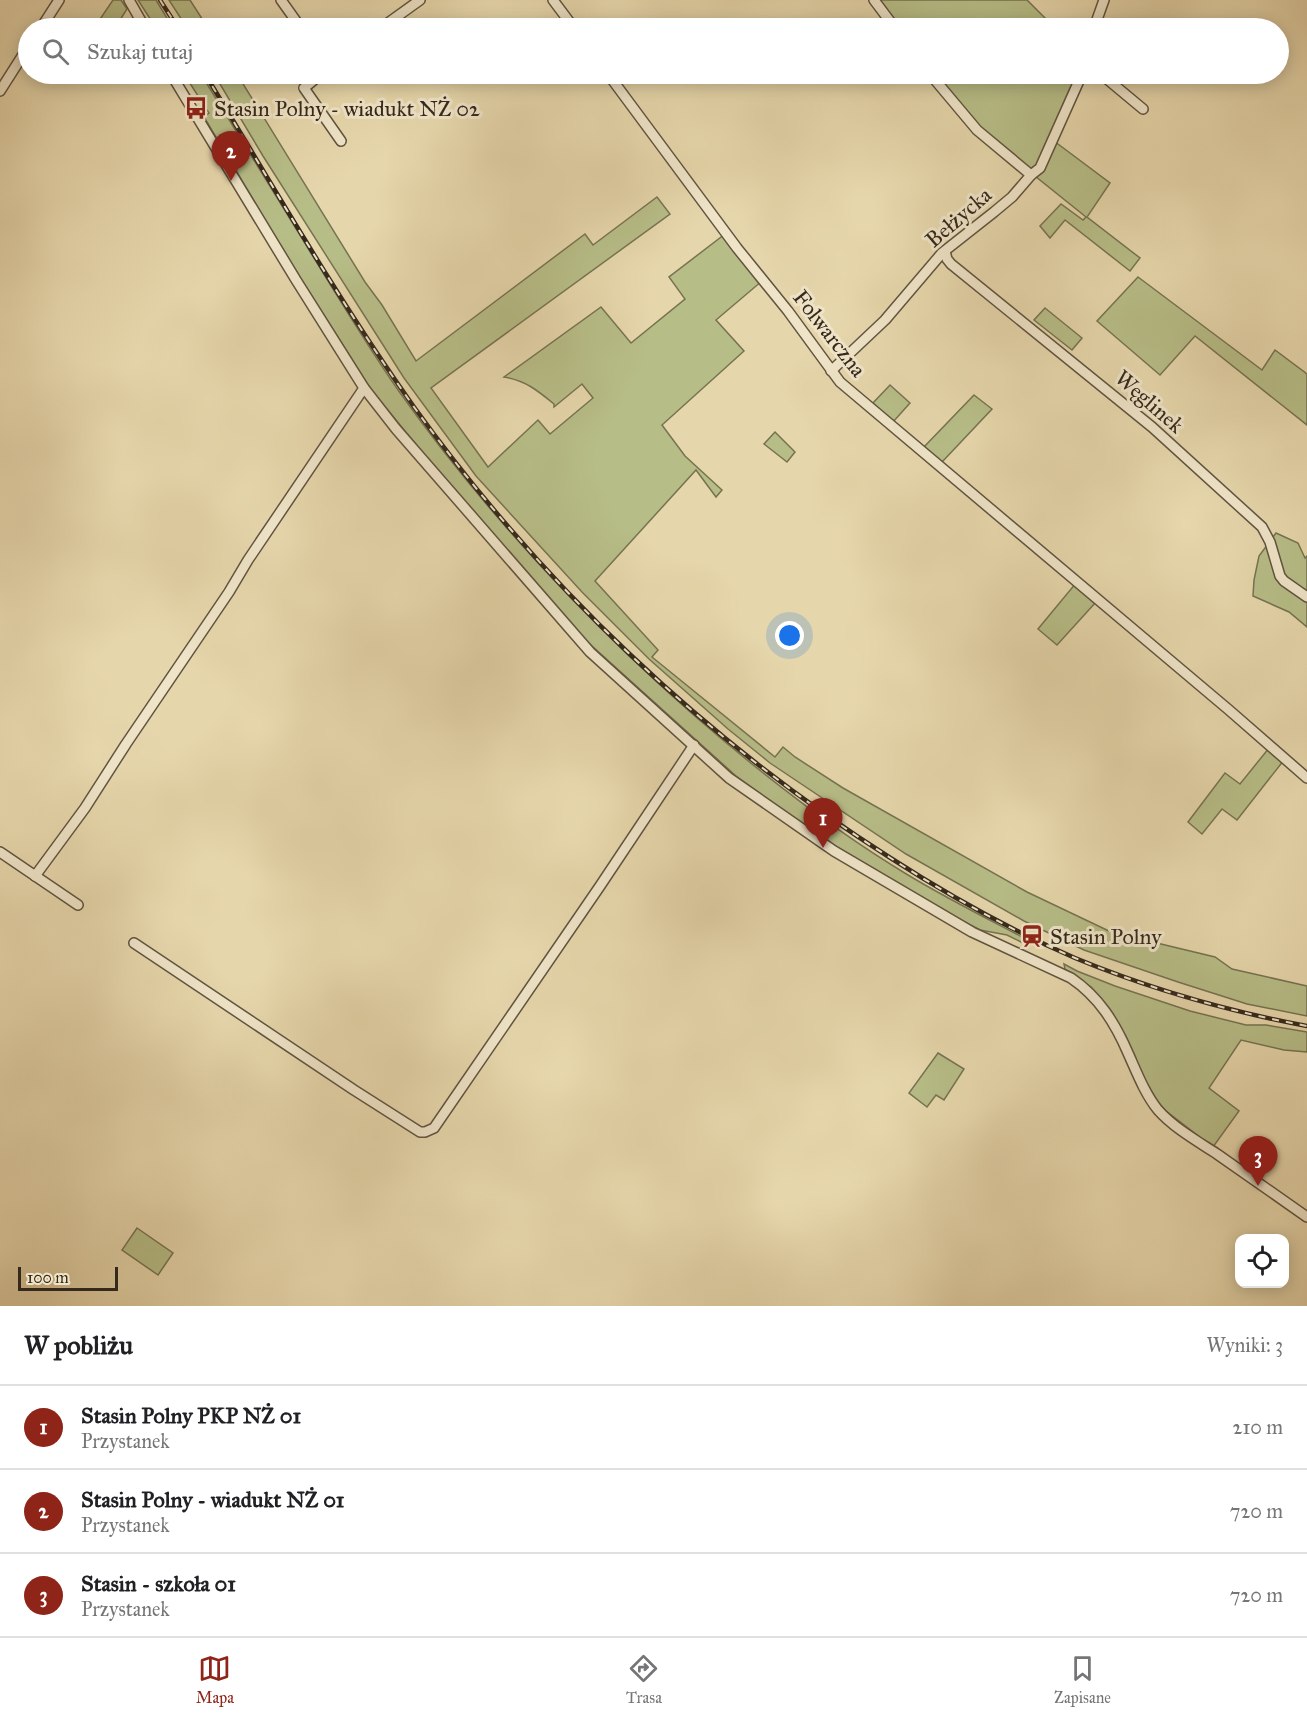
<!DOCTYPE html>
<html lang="pl">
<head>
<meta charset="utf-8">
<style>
  body { margin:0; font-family:"IM FELL Great Primer",serif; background:#f2f2f2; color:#202124 }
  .controls { position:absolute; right:18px; bottom:18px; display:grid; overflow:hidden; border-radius:12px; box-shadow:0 3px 15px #0003 }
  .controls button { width:54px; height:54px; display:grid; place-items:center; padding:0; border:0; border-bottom:2px solid #e0e0e0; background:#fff; color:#202124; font:30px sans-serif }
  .scale { position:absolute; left:18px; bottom:15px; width:100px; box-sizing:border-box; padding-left:6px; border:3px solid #35291c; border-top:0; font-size:16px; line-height:21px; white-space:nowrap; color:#35291c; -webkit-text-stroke:4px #efe4c8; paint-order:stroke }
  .you { position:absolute; left:790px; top:636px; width:21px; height:21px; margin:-15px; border:4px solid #fff; border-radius:50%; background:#1a73e8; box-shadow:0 0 0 9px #1a73e833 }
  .badge { display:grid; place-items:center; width:39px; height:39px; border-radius:50%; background:#8f2418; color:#fff; font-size:20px; font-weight:700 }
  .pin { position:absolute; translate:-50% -50px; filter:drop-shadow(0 2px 3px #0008) }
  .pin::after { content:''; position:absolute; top:32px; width:21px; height:18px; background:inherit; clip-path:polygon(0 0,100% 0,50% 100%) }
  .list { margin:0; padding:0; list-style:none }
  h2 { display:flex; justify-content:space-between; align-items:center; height:78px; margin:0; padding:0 24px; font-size:26px }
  h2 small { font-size:20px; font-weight:400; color:#757577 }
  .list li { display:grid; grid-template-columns:39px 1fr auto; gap:18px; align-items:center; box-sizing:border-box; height:84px; padding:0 24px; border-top:2px solid #e0e0e0 }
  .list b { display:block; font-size:22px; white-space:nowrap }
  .list p { margin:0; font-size:20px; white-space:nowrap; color:#757577 }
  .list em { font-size:20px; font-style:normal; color:#757577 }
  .icon { flex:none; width:33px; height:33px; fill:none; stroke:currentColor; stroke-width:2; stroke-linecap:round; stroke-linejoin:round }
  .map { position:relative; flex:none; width:1307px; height:1306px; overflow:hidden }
  .search { position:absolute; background:#fff; box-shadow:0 3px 15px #0003; left:18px; right:18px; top:18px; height:66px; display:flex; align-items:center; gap:15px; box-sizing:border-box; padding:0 21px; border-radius:33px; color:#757577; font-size:22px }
  .sheet { height:330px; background:#fff }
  nav { display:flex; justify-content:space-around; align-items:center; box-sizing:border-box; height:84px; border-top:2px solid #e0e0e0; background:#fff; font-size:16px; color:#757577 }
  nav a { display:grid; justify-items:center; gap:3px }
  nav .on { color:#8f2418 }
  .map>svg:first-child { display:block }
  .green { fill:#b7bd87; stroke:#767352; stroke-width:1.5 }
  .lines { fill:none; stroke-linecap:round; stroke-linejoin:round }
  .minor-casing { stroke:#615440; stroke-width:12 }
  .minor { stroke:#efe4c8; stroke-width:9 }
  .rail-casing { stroke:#35291c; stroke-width:4.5 }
  .rail { stroke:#efe4c8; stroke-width:2; stroke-dasharray:7; stroke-linecap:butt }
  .labels { text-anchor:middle; stroke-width:6; stroke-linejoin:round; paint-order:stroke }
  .poi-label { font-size:22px; fill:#35291c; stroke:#efe4c8; text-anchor:start }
  .street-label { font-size:22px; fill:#35291c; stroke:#efe4c8 }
</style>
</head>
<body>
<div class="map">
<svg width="1307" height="1306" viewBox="0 0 1307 1306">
  <rect width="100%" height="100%" fill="#e6d6ab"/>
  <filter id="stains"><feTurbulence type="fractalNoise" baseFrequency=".00333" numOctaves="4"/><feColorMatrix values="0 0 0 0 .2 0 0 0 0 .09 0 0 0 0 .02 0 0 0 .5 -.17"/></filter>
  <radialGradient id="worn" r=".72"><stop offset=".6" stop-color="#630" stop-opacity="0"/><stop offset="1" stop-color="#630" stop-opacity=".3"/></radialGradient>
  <g class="green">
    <polygon points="113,0 121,0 127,9 115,28 94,28"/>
    <polygon points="138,0 156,0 173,28 156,28"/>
    <polygon points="169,0 190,0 208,28 187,28"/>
    <polygon points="879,0 1027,0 1055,28 901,28"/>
    <path d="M184,74H201C235,129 269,185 303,240C334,291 364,341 398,390C484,511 585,620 697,718C763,775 833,830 908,875C946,898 986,918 1026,939L1023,943L1007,935L980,930L951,915L832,844L804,825L736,776L582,637L456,493L372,391L294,268L204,117L209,113Z"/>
    <path d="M214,74H237L365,282L382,305L416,361L585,234L593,245L657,197L670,214L431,388L488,467L538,420L550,434L593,398L582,384L554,407V404C537,390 526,381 504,377L601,307L631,343L685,299L669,277L725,234L762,281L716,320L744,351L662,425L685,456L722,490L716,497L696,470L595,581L658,650L652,657L775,757L783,747L795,757L843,788L1027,892L1111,932L1215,957L1232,969L1307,986V1016L1247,1004L1178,982L1084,950L1024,921L906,854L770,763L728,729L649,659L582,592L476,476L404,378L263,156Z"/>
    <polygon points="936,74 1079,74 1035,170 1031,171 979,128"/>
    <polygon points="1054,141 1110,183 1087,217 1140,258 1130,271 1065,220 1050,238 1040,226 1061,204 1083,220 1086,217 1035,176"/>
    <polygon points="1138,277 1262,370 1275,350 1307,374 1307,425 1195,336 1160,375 1097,321"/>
    <polygon points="1045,308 1082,338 1072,350 1034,320"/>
    <polygon points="890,385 910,403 893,422 872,404"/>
    <polygon points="974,395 992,409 943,461 938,461 923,448"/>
    <polygon points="775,432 795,452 787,462 764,444"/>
    <polygon points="1276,533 1298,543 1305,558 1307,556 1307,627 1289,612 1253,596 1254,580 1259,556"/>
    <polygon points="1076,583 1096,602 1057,645 1038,629"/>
    <polygon points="1269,748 1284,760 1237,820 1222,809 1202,834 1188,822 1225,773 1240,784"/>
    <polygon points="1064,964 1077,971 1115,986 1190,1011 1246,1025 1266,1025 1307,1032 1307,1052 1284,1050 1241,1040 1209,1088 1239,1111 1213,1147 1166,1111 1154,1098 1134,1059 1126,1037 1108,1008 1091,987 1065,969"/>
    <polygon points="938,1053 964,1069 944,1100 936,1095 927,1107 909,1093"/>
    <polygon points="137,1228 173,1253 158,1275 122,1250"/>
  </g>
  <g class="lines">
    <g class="minor-casing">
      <g id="minor">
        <polyline points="129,0 145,28"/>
        <polyline points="281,0 301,28"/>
        <polyline points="553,0 574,28"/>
        <polyline points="874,0 895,28"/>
        <polyline points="41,28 59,0"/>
        <polyline points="381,28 420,0"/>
        <polyline points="1094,28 1104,0"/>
        <path d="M171,74L296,280L364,388L396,429L590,652L729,778L798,826L834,851L972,932L1071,978C1099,997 1115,1023 1128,1053C1137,1073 1145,1094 1158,1110C1174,1128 1197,1141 1217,1154C1247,1175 1277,1196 1307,1217"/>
        <polyline points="321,74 304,88 341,141"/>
        <polyline points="608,74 737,248 788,311 840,382 1229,710 1307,778"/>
        <polyline points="930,74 977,130 1031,175"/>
        <polyline points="1101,74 1143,109"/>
        <polyline points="0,91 28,47"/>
        <polyline points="945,251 947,259 951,264 1152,427 1262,527 1270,542 1280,576 1284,581 1307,597"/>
        <polyline points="831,371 885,320 942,253 994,212 1012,197 1031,175 1040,168 1082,74"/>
        <polyline points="0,852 78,905"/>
        <polyline points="35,876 85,808 126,744 229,592 248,560 364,388"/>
        <polyline points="134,943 354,1090 420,1132 425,1132 434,1128 600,886 694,745"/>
      </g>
    </g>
    <use href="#minor" class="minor"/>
    <g class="rail-casing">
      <g id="rail">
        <polyline points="160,0 178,28"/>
        <path d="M205,74C273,186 338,300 414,407C542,585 704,739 889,857C948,895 1010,930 1075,958C1150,989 1227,1011 1307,1026"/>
      </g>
    </g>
    <use href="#rail" class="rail"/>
  </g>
  <defs>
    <g id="bus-bare" transform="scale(1.8)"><path d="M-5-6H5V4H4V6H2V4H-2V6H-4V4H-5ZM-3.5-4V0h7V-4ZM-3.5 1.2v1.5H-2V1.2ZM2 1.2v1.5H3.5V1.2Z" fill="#8f2418" stroke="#efe4c8" stroke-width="2.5" paint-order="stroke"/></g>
    <g id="station-bare" transform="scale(1.8)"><path d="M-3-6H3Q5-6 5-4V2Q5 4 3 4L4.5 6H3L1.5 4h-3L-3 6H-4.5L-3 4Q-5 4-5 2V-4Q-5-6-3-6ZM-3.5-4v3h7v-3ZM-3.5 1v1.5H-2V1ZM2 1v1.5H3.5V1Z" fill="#8f2418" stroke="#efe4c8" stroke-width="2.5" paint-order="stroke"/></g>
  </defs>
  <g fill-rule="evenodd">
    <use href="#bus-bare" x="196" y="108"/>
    <use href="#station-bare" x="1032" y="936"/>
  </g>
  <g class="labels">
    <g class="poi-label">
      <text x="214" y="116">Stasin Polny - wiadukt NŻ 02</text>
      <text x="1050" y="944">Stasin Polny</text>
    </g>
    <g class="street-label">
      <text transform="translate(958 217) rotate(-41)" y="8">Bełżycka</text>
      <text transform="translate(830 333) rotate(52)" y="8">Folwarczna</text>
      <text transform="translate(1150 401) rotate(41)" y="8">Węglinek</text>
    </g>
  </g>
  <rect width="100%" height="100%" filter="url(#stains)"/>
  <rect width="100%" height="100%" fill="url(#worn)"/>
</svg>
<div class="controls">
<button><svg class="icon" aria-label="locate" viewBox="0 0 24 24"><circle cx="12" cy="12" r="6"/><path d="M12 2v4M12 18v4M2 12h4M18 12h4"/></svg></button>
</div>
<div class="scale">100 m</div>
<div class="you"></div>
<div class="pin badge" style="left:823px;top:848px">1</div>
<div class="pin badge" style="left:231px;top:181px">2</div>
<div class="pin badge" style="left:1258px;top:1186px">3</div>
<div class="search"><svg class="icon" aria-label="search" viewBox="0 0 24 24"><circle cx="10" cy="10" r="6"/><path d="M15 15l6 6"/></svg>Szukaj tutaj</div>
</div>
<section class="sheet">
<h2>W pobliżu<small>Wyniki: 3</small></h2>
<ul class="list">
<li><span class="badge">1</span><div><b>Stasin Polny PKP NŻ 01</b><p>Przystanek</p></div><em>210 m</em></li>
<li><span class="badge">2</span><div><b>Stasin Polny - wiadukt NŻ 01</b><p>Przystanek</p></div><em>720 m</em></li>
<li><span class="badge">3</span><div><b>Stasin - szkoła 01</b><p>Przystanek</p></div><em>720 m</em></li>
</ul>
</section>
<nav>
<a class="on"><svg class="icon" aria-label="map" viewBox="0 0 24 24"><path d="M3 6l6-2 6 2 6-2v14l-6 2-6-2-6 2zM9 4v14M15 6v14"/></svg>Mapa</a>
<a><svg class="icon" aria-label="directions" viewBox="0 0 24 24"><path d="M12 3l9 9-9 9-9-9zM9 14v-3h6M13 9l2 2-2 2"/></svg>Trasa</a>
<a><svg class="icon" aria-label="saved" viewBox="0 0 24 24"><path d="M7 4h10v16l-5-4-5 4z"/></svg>Zapisane</a>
</nav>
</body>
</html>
